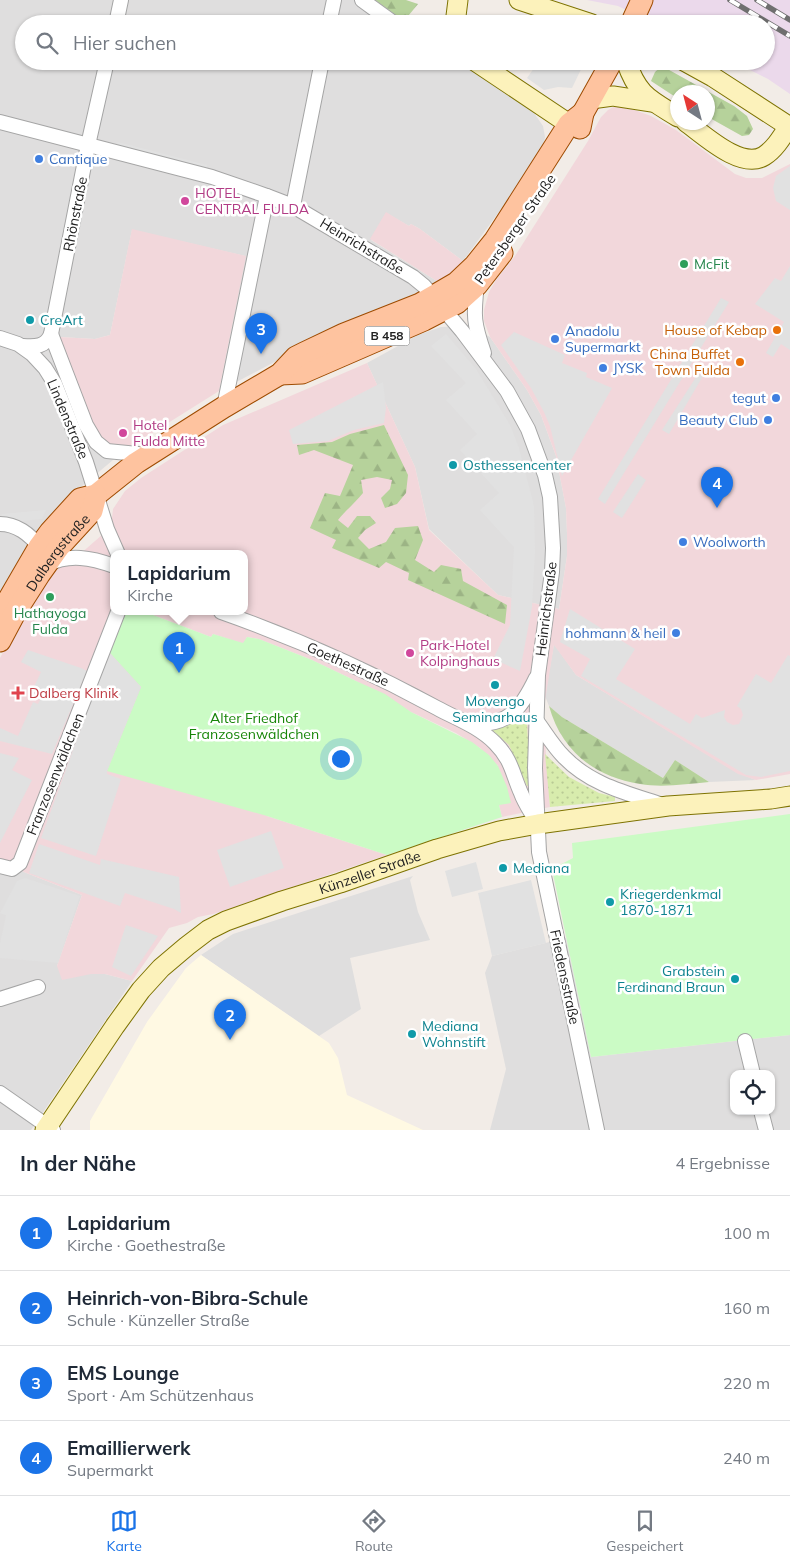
<!DOCTYPE html>
<html lang="de">
<head>
<meta charset="utf-8">
<style>
  body { margin:0; font-family:Mulish,sans-serif; background:#f2f2f3; color:#1f2937 }
  .controls { position:absolute; right:15px; bottom:15px; display:grid; overflow:hidden; border-radius:10px; box-shadow:0 1px 4px #0004 }
  .controls button { width:45px; height:45px; display:grid; place-items:center; padding:0; border:0; border-bottom:1px solid #e0e1e3; background:#fff; color:#1f2937; font:25px sans-serif }
  .compass { position:absolute; left:670px; top:85px; width:45px; height:45px; border-radius:50%; background:#fff; box-shadow:0 1px 4px #0004; rotate:324deg }
  .you { position:absolute; left:340px; top:758px; width:18px; height:18px; margin:-12px; border:4px solid #fff; border-radius:50%; background:#1a73e8; box-shadow:0 0 0 8px #1a73e833 }
  .badge { display:grid; place-items:center; width:32px; height:32px; border-radius:50%; background:#1a73e8; color:#fff; font-size:16px; font-weight:700 }
  .pin { position:absolute; translate:-50% -41px; filter:drop-shadow(0 1px 2px #0008) }
  .pin::after { content:''; position:absolute; top:26px; width:18px; height:15px; background:inherit; clip-path:polygon(0 0,100% 0,50% 100%) }
  .popup { position:absolute; left:110px; top:550px; width:138px; height:65px; box-sizing:border-box; display:grid; place-content:center; border-radius:10px; background:#fff; filter:drop-shadow(0 1px 4px #0005); font-size:16px; white-space:nowrap; color:#747a83 }
  .popup b { font-size:19px; color:#1f2937 }
  .popup::after { content:''; position:absolute; left:50%; top:100%; margin-left:-10px; border:10px solid transparent; border-top-color:#fff }
  .list { margin:0; padding:0; list-style:none }
  h2 { display:flex; justify-content:space-between; align-items:center; height:65px; margin:0; padding:0 20px; font-size:21px }
  h2 small { font-size:16px; font-weight:400; color:#747a83 }
  .list li { display:grid; grid-template-columns:32px 1fr auto; gap:15px; align-items:center; box-sizing:border-box; height:75px; padding:0 20px; border-top:1px solid #e0e1e3 }
  .list b { display:block; font-size:19px; white-space:nowrap }
  .list p { margin:0; font-size:16px; white-space:nowrap; color:#747a83 }
  .list em { font-size:16px; font-style:normal; color:#747a83 }
  .icon { flex:none; width:28px; height:28px; fill:none; stroke:currentColor; stroke-width:2; stroke-linecap:round; stroke-linejoin:round }
  .map { position:relative; flex:none; width:790px; height:1130px; overflow:hidden }
  .search { position:absolute; background:#fff; box-shadow:0 1px 4px #0004; left:15px; right:15px; top:15px; height:55px; display:flex; align-items:center; gap:12px; box-sizing:border-box; padding:0 18px; border-radius:28px; color:#747a83; font-size:19px }
  .sheet { height:365px; background:#fff }
  nav { display:flex; justify-content:space-around; align-items:center; box-sizing:border-box; height:70px; border-top:1px solid #e0e1e3; background:#fff; font-size:14px; color:#747a83 }
  nav a { display:grid; justify-items:center; gap:2px }
  nav .on { color:#1a73e8 }
  .map>svg:first-child { display:block }
  .residential { fill:#dfdede; fill-rule:evenodd }
  .commercial { fill:#f2d7db }
  .industrial { fill:#ebd9eb }
  .education { fill:#fff9e3 }
  .grass { fill:url(#grass-dots) }
  .forest { fill:url(#forest-firs) }
  .park { fill:#cbfbc5 }
  .parking { fill:#e1e1e1 }
  .lines { fill:none; stroke-linecap:round; stroke-linejoin:round }
  .street-casing { stroke:#a5a5a5; stroke-width:16 }
  .secondary-casing { stroke:#7e7302; stroke-width:21 }
  .primary-casing { stroke:#9e4b00; stroke-width:23 }
  .street { stroke:#fff; stroke-width:14 }
  .secondary { stroke:#fcf2bb; stroke-width:19 }
  .primary { stroke:#fec39f; stroke-width:21 }
  .rail-casing { stroke:#6f6f6f; stroke-width:5.5 }
  .rail { stroke:#fff; stroke-width:4; stroke-dasharray:11; stroke-linecap:butt }
  .shop-dot { fill:#3f7fe0; stroke:#fff; stroke-width:2 }
  .hotel-dot { fill:#d1479c; stroke:#fff; stroke-width:2 }
  .leisure-dot { fill:#2e9e5b; stroke:#fff; stroke-width:2 }
  .culture-dot { fill:#0f9aa8; stroke:#fff; stroke-width:2 }
  .food-dot { fill:#e8710a; stroke:#fff; stroke-width:2 }
  .health-dot { fill:#e0444e; stroke:#fff; stroke-width:2 }
  .labels { text-anchor:middle; stroke-width:5; stroke-linejoin:round; paint-order:stroke }
  .shield { fill:#fff; stroke:#646464; stroke-width:1 }
  .shield-label { font-size:12px; font-weight:bold; fill:#212121 }
  .shop-label { font-size:14px; fill:#366cbe; stroke:#fff; text-anchor:start }
  .hotel-label { font-size:14px; fill:#b23c85; stroke:#fff; text-anchor:start }
  .street-label { font-size:14px; fill:#212121; stroke:#fff }
  .leisure-label { font-size:14px; fill:#27864d; stroke:#fff; text-anchor:start }
  .culture-label { font-size:14px; fill:#0d838f; stroke:#fff; text-anchor:start }
  .food-label { font-size:14px; fill:#c56008; stroke:#fff; text-anchor:end }
  .health-label { font-size:14px; fill:#be3a42; stroke:#fff; text-anchor:start }
  .park-label { font-size:14px; fill:#178508; stroke:#fff }
</style>
</head>
<body>
<div class="map">
<svg width="790" height="1130" viewBox="0 0 790 1130">
  <defs>
    <pattern id="grass-dots" width="8" height="8" patternUnits="userSpaceOnUse" patternTransform="scale(1.25)"><rect width="8" height="8" fill="#d8ecad"/><path d="M2 2h.1M6 6h.1" fill="none" stroke="#b9ca95" stroke-width="1.8" stroke-linecap="round"/></pattern>
    <pattern id="forest-firs" width="22" height="20" patternUnits="userSpaceOnUse" patternTransform="scale(1.25)"><rect width="22" height="20" fill="#b6d29b"/><path d="M5 1l3.5 6h-7zM16 11l3.5 6h-7z" fill="#9cb485"/></pattern>
  </defs>
  <rect width="100%" height="100%" fill="#f2ece7"/>
  <g class="residential">
    <polygon points="0,0 375,0 409,24 24,24 24,61 462,61 534,113 543,126 545,137 542,153 463,261 420,229 411,224 409,226 386,213 371,240 440,283 414,298 326,335 219,391 245,256 132,230 110,335 95,339 59,337 125,450 76,491 0,605"/>
    <polygon points="470,326 490,337 527,390 541,415 556,456 566,508 567,534 567,556 559,609 498,595 429,529 415,467 367,363 418,335 441,327"/>
    <polygon points="554,644 576,675 738,773 756,780 709,782 675,760 663,778 562,717 549,706 545,696"/>
    <polygon points="0,859 24,872 82,895 57,966 91,974 105,974 132,981 31,1130 0,1130"/>
    <polygon points="413,876 410,880 418,912 430,940 350,958 361,1009 319,1036 201,955 233,934"/>
    <path d="M566,938L591,1057L790,1035V1130H490L506,1069L485,973L492,956ZM734,1074H771V1111H734Z"/>
  </g>
  <g class="commercial">
    <polygon points="615,106 629,108 651,116 676,130 735,174 746,178 762,178 790,164 790,774 756,780 738,774 576,675 554,645 543,713 550,807 502,817 499,805 498,766 480,748 456,733 411,712 356,681 312,660 259,639 247,637 244,644 213,634 211,637 145,612 244,612 244,554 114,554 114,612 267,816 387,855 213,914 198,917 187,923 169,928 132,981 105,974 91,974 62,980 57,966 82,895 24,872 0,859 0,658 36,589 56,569 71,562 111,527 113,509 125,491 141,478 223,425 367,363 415,467 429,530 498,595 559,609 567,556 567,534 566,508 556,456 541,415 527,390 490,337 484,321 484,310 489,292 496,280 515,256 588,141 601,117 608,110"/>
    <polygon points="386,212 409,226 411,224 420,229 463,261 440,283 370,239"/>
    <polygon points="132,229 246,256 219,391 125,450 111,448 102,441 73,380 59,337 95,339 110,335"/>
  </g>
  <polygon class="industrial" points="587,0 790,0 790,94 768,79 732,61 766,61 766,24 655,24 618,6"/>
  <polygon class="education" points="201,955 329,1043 338,1058 347,1095 423,1130 90,1130 90,1121 147,1022 186,968"/>
  <g class="grass">
    <polygon points="519,717 527,721 530,786 527,786 509,745 492,730 507,726"/>
    <polygon points="545,754 569,777 599,793 615,797 615,801 550,807"/>
  </g>
  <g class="forest">
    <polygon points="375,0 406,0 418,4 404,21"/>
    <polygon points="662,66 734,106 747,116 753,129 749,135 742,136 708,117 708,92 678,92 677,98 651,81 655,72"/>
    <path d="M384,425L408,475L406,493L397,504L385,508L381,498L390,489L392,480L377,477L361,480L363,493C355,503 346,510 338,520L348,528L357,516H370L376,523L365,530L358,538L369,549L386,542L395,528L418,526L423,540L415,560L434,572L441,565L461,569L463,581L507,605L505,624L408,580L409,573L386,562L379,568L332,548L336,540L310,528L325,493L340,496L353,465L314,450L299,455L297,445L332,442L350,434Z"/>
    <path d="M549,706L562,717L663,778L675,760L709,782C687,784 662,788 640,784C594,777 561,750 549,706Z"/>
  </g>
  <g class="park">
    <polygon points="124,612 145,612 211,637 213,634 243,643 247,637 259,639 312,660 356,681 385,694 411,712 472,742 489,755 498,766 507,787 511,803 499,805 502,817 387,855 267,816 107,771 141,687 109,652"/>
    <polygon points="790,814 790,1035 591,1057 552,869 573,858 572,843"/>
  </g>
  <g class="parking">
    <polygon points="539,61 585,61 572,88 558,87 544,90 527,78"/>
    <polygon points="118,142 207,165 207,169 117,145"/>
    <polygon points="790,166 790,210 776,201 773,188 776,176"/>
    <polygon points="790,266 790,350 781,344 773,357 766,353 784,322 755,304 775,278 781,281"/>
    <polygon points="721,298 729,302 605,504 598,499"/>
    <polygon points="514,332 565,355 562,363 587,373 586,377 612,388 562,476 550,426 544,412 531,388 501,345"/>
    <polygon points="446,334 476,369 510,425 519,448 534,506 535,551 532,607 520,671 493,659 510,625 514,547 480,510 499,493 460,450 477,434 446,400 466,383 431,346"/>
    <polygon points="698,374 703,376 669,434 662,430"/>
    <polygon points="383,382 386,408 384,423 354,430 328,441 293,444 289,430"/>
    <polygon points="638,474 646,480 622,518 613,512"/>
    <polygon points="46,510 42,519 0,523 2,514"/>
    <polygon points="570,609 635,649 616,679 690,724 696,714 702,718 725,710 724,717 727,722 733,725 739,724 743,715 741,709 737,706 756,674 771,683 788,655 790,656 790,771 761,777 746,775 581,676 590,659 560,642"/>
    <polygon points="28,650 81,668 87,671 52,754 0,741 0,728 18,736 33,702 38,704 42,696 32,691 41,672 21,662"/>
    <polygon points="109,652 141,687 107,771 107,774 121,779 96,856 41,838"/>
    <polygon points="0,753 19,758 12,770 32,780 0,843"/>
    <polygon points="271,831 284,868 230,887 217,850"/>
    <polygon points="39,844 100,865 101,859 179,877 181,913 174,909 125,893 120,906 29,873"/>
    <polygon points="476,862 483,889 452,897 445,871"/>
    <polygon points="25,878 80,896 58,963 0,958 0,944 6,915 0,913 17,881"/>
    <polygon points="531,880 546,943 492,956 478,893"/>
    <polygon points="126,925 158,936 131,976 112,967"/>
  </g>
  <g class="lines">
    <g class="street-casing">
      <g id="street">
        <polyline points="362,0 395,24"/>
        <polyline points="116,24 121,0"/>
        <polyline points="329,24 334,0"/>
        <polyline points="0,122 212,177 267,196 293,206 413,277 424,286 462,331 507,391 528,429 545,475 550,497 553,548 552,572 538,675 535,768 539,852 597,1130"/>
        <polyline points="293,206 322,61"/>
        <path d="M477,285C473,316 474,324 484,353"/>
        <polyline points="51,334 86,425 96,442 107,451 148,455"/>
        <polyline points="0,338 18,344 32,354 45,368 55,384 86,462 107,529 118,554"/>
        <path d="M23,346C35,347 46,347 51,334L88,145L107,61"/>
        <polyline points="224,407 267,196"/>
        <path d="M0,524C16,524 30,534 39,547"/>
        <path d="M47,565C69,553 92,558 114,566"/>
        <path d="M221,612C295,638 367,670 437,708C457,719 478,726 495,743C512,760 512,773 521,793C525,804 532,813 537,823"/>
        <path d="M536,720C545,732 553,746 564,757C591,785 627,793 663,805"/>
        <path d="M472,724C509,726 521,709 536,678"/>
        <polyline points="0,866 12,869 20,863 118,612"/>
        <polyline points="0,999 38,987"/>
        <polyline points="745,1041 753,1074"/>
        <polyline points="0,1093 53,1130"/>
        <polyline points="761,1111 766,1130"/>
      </g>
    </g>
    <g class="secondary-casing">
      <g id="secondary">
        <polyline points="519,0 592,24"/>
        <polyline points="455,24 458,0"/>
        <polyline points="475,61 569,124"/>
        <path d="M626,61C638,96 649,99 678,117"/>
        <polyline points="684,61 713,77 790,127"/>
        <polyline points="591,99 613,96 652,102"/>
        <path d="M686,122C704,135 741,170 764,156C775,149 782,137 789,126"/>
        <path id="s1" d="M45,1130L115,1026L141,990L161,968L187,946L208,930L226,921L282,901L340,883L437,849L499,831L538,824L668,806L771,799L790,796"/>
      </g>
    </g>
    <g class="primary-casing">
      <g id="primary">
        <polyline points="631,24 642,0"/>
        <polyline points="580,128 583,113 612,61"/>
        <polyline points="280,374 302,373 424,320 457,303 477,285 502,253"/>
        <polyline points="0,614 39,547 50,532 80,499 96,495 136,463 224,407 280,374 296,357 304,353 344,334 420,304 456,283 475,265 495,240 569,124 583,113"/>
        <path id="s2" d="M0,641L16,611L39,575L59,547L92,511L96,495"/>
      </g>
    </g>
    <use href="#street" class="street"/>
    <use href="#secondary" class="secondary"/>
    <use href="#primary" class="primary"/>
    <g class="rail-casing">
      <g id="rail">
        <polyline points="730,0 790,36"/>
        <polyline points="757,0 790,20"/>
      </g>
    </g>
    <use href="#rail" class="rail"/>
  </g>
  <g class="shop-dot">
    <circle cx="39" cy="159" r="5"/>
    <circle cx="555" cy="339" r="5"/>
    <circle cx="603" cy="368" r="5"/>
    <circle cx="776" cy="398" r="5"/>
    <circle cx="768" cy="420" r="5"/>
    <circle cx="683" cy="542" r="5"/>
    <circle cx="676" cy="633" r="5"/>
  </g>
  <g class="hotel-dot">
    <circle cx="185" cy="201" r="5"/>
    <circle cx="123" cy="433" r="5"/>
    <circle cx="410" cy="653" r="5"/>
  </g>
  <g class="leisure-dot">
    <circle cx="684" cy="264" r="5"/>
    <circle cx="50" cy="597" r="5"/>
  </g>
  <g class="culture-dot">
    <circle cx="30" cy="320" r="5"/>
    <circle cx="453" cy="465" r="5"/>
    <circle cx="495" cy="685" r="5"/>
    <circle cx="503" cy="868" r="5"/>
    <circle cx="610" cy="902" r="5"/>
    <circle cx="735" cy="979" r="5"/>
    <circle cx="412" cy="1034" r="5"/>
  </g>
  <g class="food-dot">
    <circle cx="777" cy="330" r="5"/>
    <circle cx="740" cy="362" r="5"/>
  </g>
  <path class="health-dot" d="M15.5 685.5h5v5h5v5h-5v5h-5v-5h-5v-5h5z"/>
  <g class="labels">
    <rect class="shield" x="364.5" y="326.5" width="45" height="19" rx="4"/>
    <g class="shield-label">
      <text x="387" y="340">B 458</text>
    </g>
    <g class="shop-label">
      <text x="49" y="164">Cantique</text>
      <text x="565" y="336">Anadolu<tspan x="565" dy="16">Supermarkt</tspan></text>
      <text x="613" y="373">JYSK</text>
      <text x="766" y="403" text-anchor="end">tegut</text>
      <text x="758" y="425" text-anchor="end">Beauty Club</text>
      <text x="693" y="547">Woolworth</text>
      <text x="666" y="638" text-anchor="end">hohmann &amp; heil</text>
    </g>
    <g class="hotel-label">
      <text x="195" y="198">HOTEL<tspan x="195" dy="16">CENTRAL FULDA</tspan></text>
      <text x="133" y="430">Hotel<tspan x="133" dy="16">Fulda Mitte</tspan></text>
      <text x="420" y="650">Park-Hotel<tspan x="420" dy="16">Kolpinghaus</tspan></text>
    </g>
    <g class="street-label">
      <text transform="translate(75 214) rotate(-79)" y="5">Rhönstraße</text>
      <text transform="translate(515 229) rotate(-55)" y="5">Petersberger Straße</text>
      <text transform="translate(362 246) rotate(31)" y="5">Heinrichstraße</text>
      <text transform="translate(68 419) rotate(67)" y="5">Lindenstraße</text>
      <text dy="5" stroke="none"><textPath href="#s2" startOffset="106">Dalbergstraße</textPath></text>
      <text transform="translate(546 609) rotate(-83)" y="5">Heinrichstraße</text>
      <text transform="translate(348 664) rotate(24)" y="5">Goethestraße</text>
      <text transform="translate(55 774) rotate(-68)" y="5">Franzosenwäldchen</text>
      <text dy="5" stroke="none"><textPath href="#s1" startOffset="432">Künzeller Straße</textPath></text>
      <text transform="translate(565 977) rotate(78)" y="5">Friedensstraße</text>
    </g>
    <g class="leisure-label">
      <text x="694" y="269">McFit</text>
      <text x="50" y="618" text-anchor="middle">Hathayoga<tspan x="50" dy="16">Fulda</tspan></text>
    </g>
    <g class="culture-label">
      <text x="40" y="325">CreArt</text>
      <text x="463" y="470">Osthessencenter</text>
      <text x="495" y="706" text-anchor="middle">Movengo<tspan x="495" dy="16">Seminarhaus</tspan></text>
      <text x="513" y="873">Mediana</text>
      <text x="620" y="899">Kriegerdenkmal<tspan x="620" dy="16">1870-1871</tspan></text>
      <text x="725" y="976" text-anchor="end">Grabstein<tspan x="725" dy="16">Ferdinand Braun</tspan></text>
      <text x="422" y="1031">Mediana<tspan x="422" dy="16">Wohnstift</tspan></text>
    </g>
    <g class="food-label">
      <text x="767" y="335">House of Kebap</text>
      <text x="730" y="359">China Buffet<tspan x="730" dy="16">Town Fulda</tspan></text>
    </g>
    <g class="health-label">
      <text x="29" y="698">Dalberg Klinik</text>
    </g>
    <g class="park-label">
      <text x="254" y="723">Alter Friedhof<tspan x="254" dy="16">Franzosenwäldchen</tspan></text>
    </g>
  </g>
</svg>
<div class="controls">
<button><svg class="icon" aria-label="locate" viewBox="0 0 24 24"><circle cx="12" cy="12" r="6"/><path d="M12 2v4M12 18v4M2 12h4M18 12h4"/></svg></button>
</div>
<svg class="compass" viewBox="-18 -18 36 36"><path d="M0-13l5 13h-10z" fill="#e53935"/><path d="M0 13l5-13h-10z" fill="#747a83"/></svg>
<div class="you"></div>
<div class="pin badge" style="left:179px;top:673px">1</div>
<div class="popup"><b>Lapidarium</b>Kirche</div>
<div class="pin badge" style="left:230px;top:1040px">2</div>
<div class="pin badge" style="left:261px;top:354px">3</div>
<div class="pin badge" style="left:717px;top:508px">4</div>
<div class="search"><svg class="icon" aria-label="search" viewBox="0 0 24 24"><circle cx="10" cy="10" r="6"/><path d="M15 15l6 6"/></svg>Hier suchen</div>
</div>
<section class="sheet">
<h2>In der Nähe<small>4 Ergebnisse</small></h2>
<ul class="list">
<li><span class="badge">1</span><div><b>Lapidarium</b><p>Kirche · Goethestraße</p></div><em>100 m</em></li>
<li><span class="badge">2</span><div><b>Heinrich-von-Bibra-Schule</b><p>Schule · Künzeller Straße</p></div><em>160 m</em></li>
<li><span class="badge">3</span><div><b>EMS Lounge</b><p>Sport · Am Schützenhaus</p></div><em>220 m</em></li>
<li><span class="badge">4</span><div><b>Emaillierwerk</b><p>Supermarkt</p></div><em>240 m</em></li>
</ul>
</section>
<nav>
<a class="on"><svg class="icon" aria-label="map" viewBox="0 0 24 24"><path d="M3 6l6-2 6 2 6-2v14l-6 2-6-2-6 2zM9 4v14M15 6v14"/></svg>Karte</a>
<a><svg class="icon" aria-label="directions" viewBox="0 0 24 24"><path d="M12 3l9 9-9 9-9-9zM9 14v-3h6M13 9l2 2-2 2"/></svg>Route</a>
<a><svg class="icon" aria-label="saved" viewBox="0 0 24 24"><path d="M7 4h10v16l-5-4-5 4z"/></svg>Gespeichert</a>
</nav>
</body>
</html>
